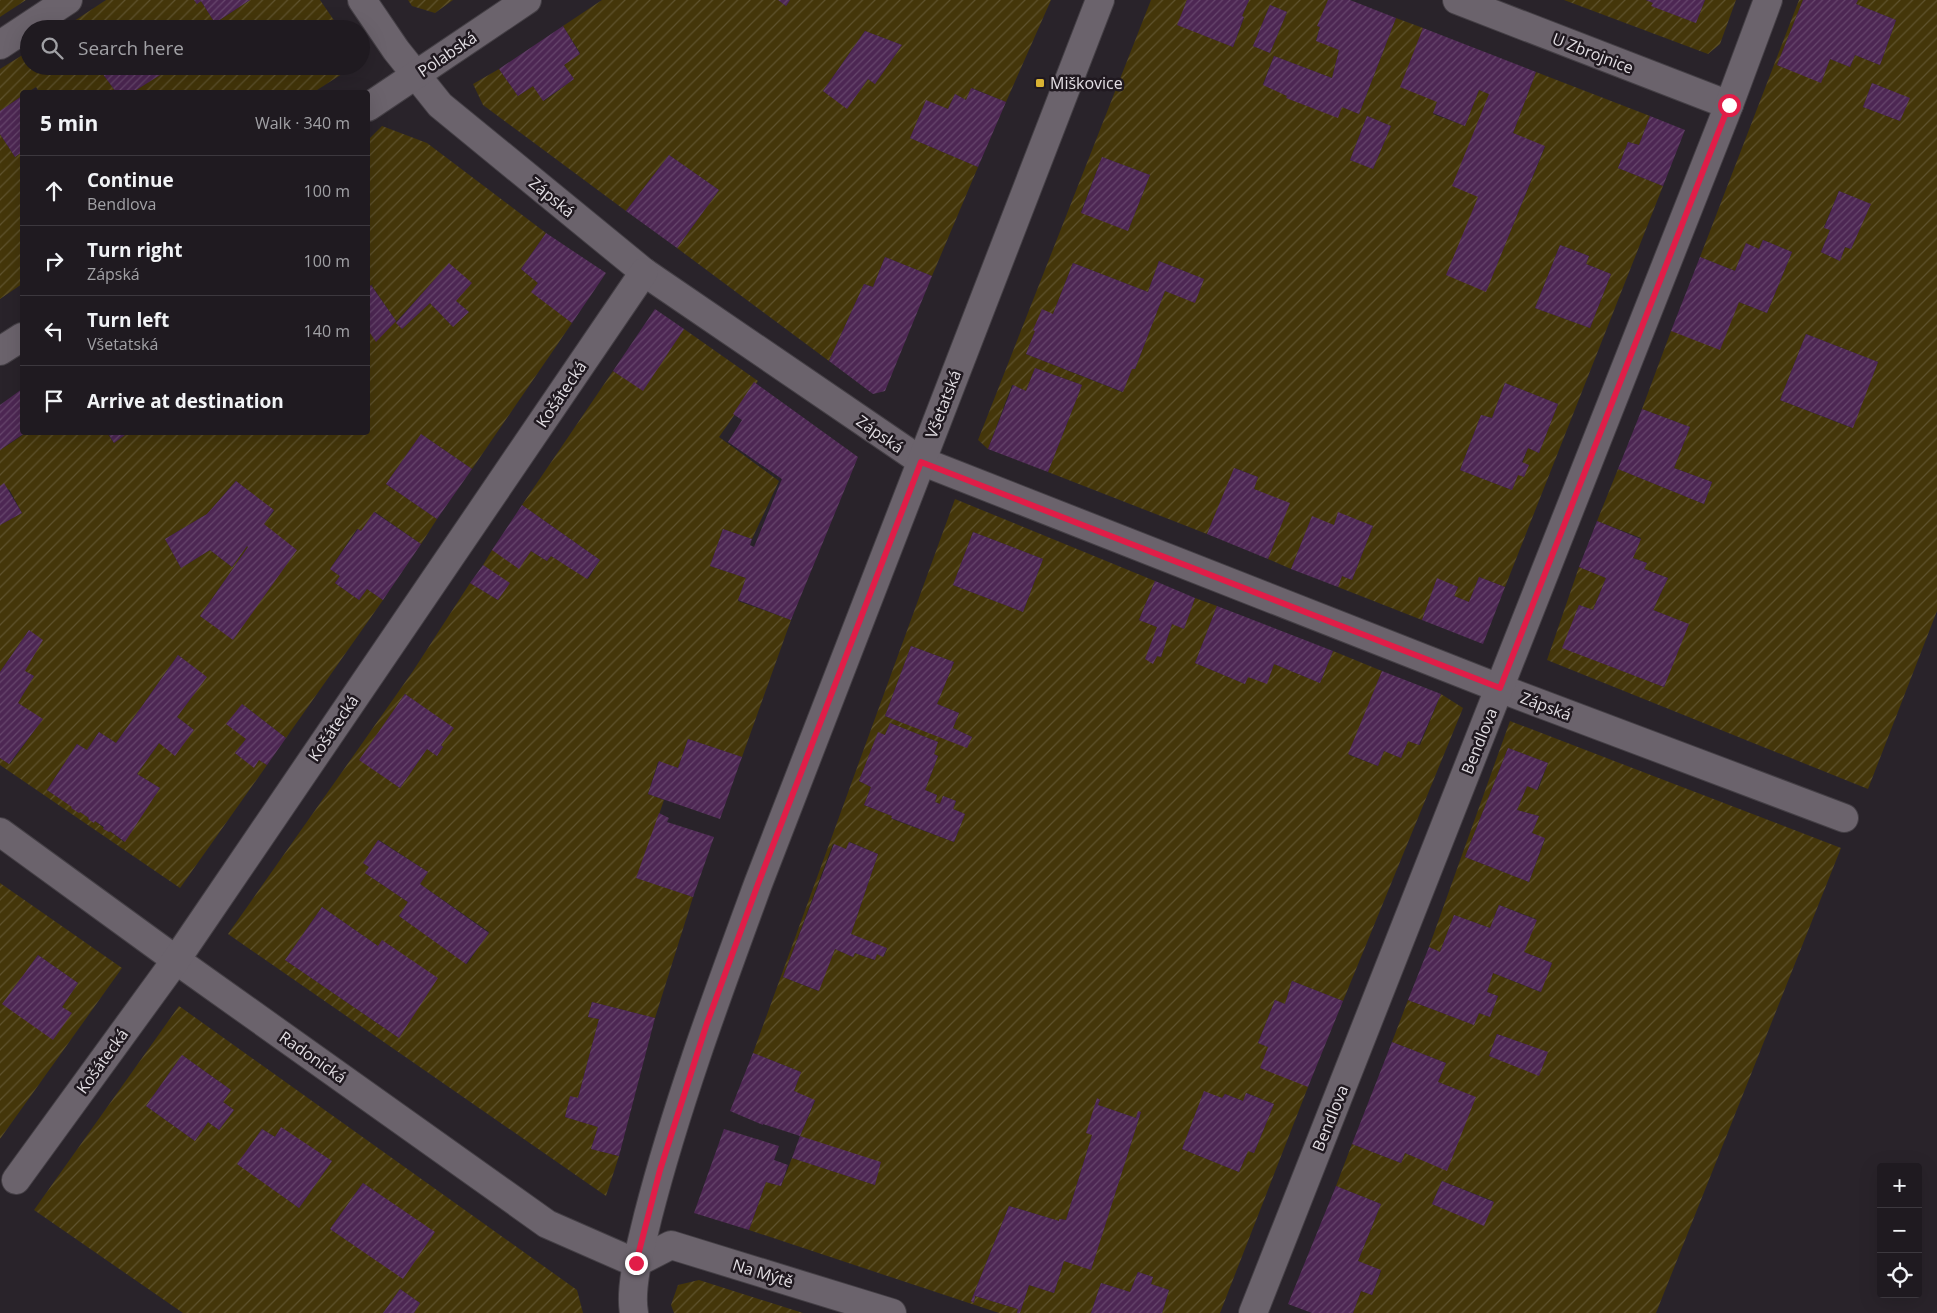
<!DOCTYPE html>
<html lang="en">
<head>
<meta charset="utf-8">
<style>
  body { margin:0; font-family:"Open Sans",sans-serif; background:#272329; color:#f1f3f6 }
  .controls { position:absolute; right:15px; bottom:15px; display:grid; overflow:hidden; border-radius:5px; box-shadow:0 5px 20px #0002 }
  .controls button { width:45px; height:45px; display:grid; place-items:center; padding:0; border:0; border-bottom:1px solid #3c383e; background:#1f1a20; color:#f1f3f6; font:25px sans-serif }
  .stop { position:absolute; width:15px; height:15px; margin:-11px; border:4px solid #e11d48; border-radius:50%; background:#fff }
  .stop.end { background:#e11d48; border-color:#fff; box-shadow:0 1px 5px #0008 }
  .list { margin:0; padding:0; list-style:none }
  h2 { display:flex; justify-content:space-between; align-items:center; height:65px; margin:0; padding:0 20px; font-size:21px }
  h2 small { font-size:16px; font-weight:400; color:#a1a1a5 }
  .list li { display:grid; grid-template-columns:32px 1fr auto; gap:15px; align-items:center; box-sizing:border-box; height:70px; padding:0 20px; border-top:1px solid #3c383e }
  .list b { display:block; font-size:19px; white-space:nowrap }
  .list p { margin:0; font-size:16px; white-space:nowrap; color:#a1a1a5 }
  .list em { font-size:16px; font-style:normal; color:#a1a1a5 }
  .icon { flex:none; width:28px; height:28px; fill:none; stroke:currentColor; stroke-width:2; stroke-linecap:round; stroke-linejoin:round }
  .map { position:relative; flex:none; width:1937px; height:1313px; overflow:hidden }
  .search { position:absolute; background:#1f1a20; box-shadow:0 5px 20px #0002; left:20px; top:20px; width:350px; height:55px; display:flex; align-items:center; gap:12px; box-sizing:border-box; padding:0 18px; border-radius:28px; color:#a1a1a5; font-size:19px }
  .panel { position:absolute; background:#1f1a20; box-shadow:0 5px 20px #0002; left:20px; top:90px; width:350px; height:345px; border-radius:5px }
  .map>svg:first-child { display:block }
  .garden { fill:url(#garden-furrows); fill-rule:evenodd }
  .building { fill:url(#building-hatch) }
  .lines { fill:none; stroke-linecap:round; stroke-linejoin:round }
  .street-casing { stroke:#443f45; stroke-width:30 }
  .secondary-casing { stroke:#443f45; stroke-width:30 }
  .street { stroke:#6b636c; stroke-width:28 }
  .secondary { stroke:#6b636c; stroke-width:28 }
  .route { stroke:#e11d48; stroke-width:6 }
  .poi-dot { fill:#dab333; stroke:#201920; stroke-width:2 }
  .labels { text-anchor:middle; stroke-width:5; stroke-linejoin:round; paint-order:stroke }
  .street-label { font-size:16px; fill:#e3dfe4; stroke:#201920 }
  .poi-label { font-size:16px; fill:#e3dfe4; stroke:#201920; text-anchor:start }
</style>
</head>
<body>
<div class="map">
<svg width="1937" height="1313" viewBox="0 0 1937 1313">
  <defs>
    <pattern id="garden-furrows" width="10" height="10" patternUnits="userSpaceOnUse" patternTransform="scale(1.25)"><rect width="10" height="10" fill="#44360a"/><path d="M-1 1l2-2M0 10L10 0M9 11l2-2" fill="none" stroke="#5f532e"/></pattern>
    <pattern id="building-hatch" width="6" height="6" patternUnits="userSpaceOnUse" patternTransform="scale(1.25)"><rect width="6" height="6" fill="#4d2753"/><path d="M-1 1l2-2M0 6l6-6M5 7l2-2" fill="none" stroke="#66466c"/></pattern>
  </defs>
  <rect width="100%" height="100%" fill="#29232a"/>
  <g class="garden">
    <polygon points="0,0 26,0 0,17"/>
    <polygon points="106,0 194,0 197,4 201,1 215,23 250,0 320,0 340,29 136,29 132,24 124,29 121,29 117,23 108,29 62,29"/>
    <polygon points="408,0 453,0 435,13 412,6"/>
    <path d="M602,0H778L786,6L790,0H1051L1006,102L972,88L966,100L955,94L948,109L926,101L910,138L978,167L932,276L885,257L873,287L864,284L829,361L677,248L719,190L669,155L626,211L483,105L473,84L499,69L518,96L533,86L544,101L574,79L564,65L580,53L563,26ZM865,31L902,45L875,84L868,79L847,108L823,91Z"/>
    <path d="M1151,0H1187L1178,25L1233,47L1244,18L1242,16L1249,0H1328L1318,26L1320,27L1316,40L1339,50L1332,78L1274,56L1263,84L1287,96L1342,107L1359,114L1396,18L1423,28L1437,102L1433,114L1465,126L1479,90L1489,94L1478,197L1486,291L1545,147L1513,133L1536,72L1650,116L1639,145L1628,142L1618,168L1663,186L1505,587L1479,577L1469,602L1454,596L1458,587L1437,579L1422,620L1338,587L1342,576L1352,580L1373,526L1339,513L1334,525L1312,517L1291,569L1268,559L1289,504L1254,489L1258,477L1235,468L1207,534L1048,472L1082,385L1035,368L1026,391L1012,385L988,449L978,440ZM1270,5L1287,12L1270,53L1253,46ZM1367,116L1391,126L1373,169L1350,160ZM1102,157L1150,175L1128,231L1081,212ZM1560,245L1589,256L1586,264L1611,274L1590,328L1535,308ZM1159,261L1204,279L1195,302L1165,291L1135,369H1132L1122,392L1026,354L1035,331L1053,314L1073,263L1148,292ZM1505,383L1558,404L1539,453L1528,448L1512,490L1460,470L1481,415L1492,418Z"/>
    <polygon points="1564,0 1646,0 1653,3 1652,6 1696,23 1705,0 1736,0 1720,44 1708,54"/>
    <path d="M1799,0H1803L1777,65L1821,82L1830,59L1850,67L1855,55L1880,65L1896,20L1856,4L1858,0H1937V611L1868,789L1547,660L1579,567L1606,578L1593,610L1579,605L1563,648L1664,687L1688,624L1653,610L1668,578L1644,569L1647,563L1633,558L1641,538L1597,521L1618,469L1704,504L1712,482L1674,468L1690,427L1642,409L1671,331L1739,302L1767,313L1792,252L1763,240L1759,249L1746,244L1735,271L1700,257ZM1872,83L1909,98L1900,121L1863,107ZM1839,191L1870,204L1851,249L1845,247L1840,261L1821,252L1830,230L1824,227ZM1806,334L1878,362L1852,428L1780,400Z"/>
    <polygon points="29,51 29,66 97,66 116,92 39,92 36,87 28,92 22,92 22,96 0,111 0,69"/>
    <polygon points="161,66 353,66 353,67 314,92 133,92 164,72"/>
    <path d="M382,126L427,143L546,233L521,269L538,283L532,292L572,323L472,469L421,434L386,484L437,519L421,544L375,512L361,531L357,529L330,569L340,576L335,583L359,600L367,589L383,600L286,738L242,704L246,739L235,753L254,767L259,760L267,765L180,888L0,765V758L10,764L42,720L18,703L34,676L25,671L29,630L0,672V525L22,513L9,489L8,490L4,484L0,486V450L26,433H107L114,443L129,432H368V330L376,341L396,321L372,286L373,284L368,288V140ZM449,264L456,301L469,312L452,326L430,303L402,329L396,322ZM236,481L274,511L264,524L233,639L200,616L248,547L247,546L232,567L210,550L181,568L165,539L207,514ZM178,655L206,677L177,717L194,730L159,743L137,774L160,788L124,842L110,831L109,832L95,821L94,822L88,819L89,818C75,808 62,800 47,790L77,744L87,750L99,732L116,743Z"/>
    <polygon points="0,134 15,157 22,152 22,284 0,299"/>
    <path d="M684,329L758,381L719,437L779,481L752,539L723,529L710,566L746,578L738,601L791,620L742,757L688,739L678,768L658,762L648,794L664,800L637,878L693,897L655,1018L592,1002L588,1017L599,1019L578,1098L570,1097L565,1117L598,1127L591,1149L619,1156L606,1196L228,934L413,671L470,583L498,600L509,583L483,565L492,550L531,551L547,561L551,556L588,579L600,560L522,505L613,371L643,390ZM405,694L453,728L441,745L443,747L437,756L427,749L400,788L360,760ZM379,840L428,872L420,884L489,932L467,964L399,916L408,902L365,873L369,867L364,863ZM322,907L378,946L399,1038L285,960Z"/>
    <path d="M955,499L1155,581L1139,620L1157,627L1153,663L1157,656L1161,657L1172,624L1184,628L1195,598L1217,606L1195,663L1245,684L1248,677L1267,683L1274,664L1320,683L1333,651L1382,671L1349,755L1378,766L1384,751L1401,758L1408,741L1420,745L1441,694L1463,708L1343,1001L1292,981L1285,1004L1275,1000L1258,1043L1268,1047L1308,1087L1220,1313H1162L1169,1290L1151,1284L1153,1277L1138,1272L1130,1292L1101,1283L1091,1313H1020L1029,1285L1054,1293L1064,1261L1091,1269L1141,1112H1138L1136,1118L1098,1105L1100,1100L1098,1099L1092,1135L1066,1220L1060,1219L1059,1221L1009,1206L971,1301L974,1302L975,1296L1018,1309L1017,1313H999L749,1230L766,1182L781,1186L792,1158L875,1185L800,1136L815,1101L794,1091L801,1072L753,1053ZM973,532L1043,559L1023,612L953,585ZM911,646L954,662L937,704L959,713L953,728L972,737L967,747L885,716ZM890,723L938,742L934,754L938,756L925,790L937,795L935,802L940,804L943,796L956,801L953,809L965,814L954,842L892,819V816L864,805L871,787L859,781L878,733L885,735ZM850,842L878,854L851,934L887,949L884,956L877,954L874,960L855,953L853,957L835,949L818,991L783,977L833,844L846,849ZM1204,1092L1222,1098L1225,1094L1243,1101L1247,1093L1274,1104L1254,1153L1248,1151L1239,1172L1182,1149Z"/>
    <path d="M1510,721L1841,848L1656,1313H1353L1361,1291L1372,1295L1381,1271L1358,1261L1381,1204L1336,1186L1352,1144L1401,1163L1405,1153L1447,1170L1475,1097L1438,1082L1446,1063L1392,1042L1408,1000L1474,1025L1479,1013L1490,1017L1498,996L1487,992L1493,973L1540,992L1552,963L1524,952L1536,919L1499,905L1490,928L1454,915L1440,952L1429,947ZM1508,748L1548,763L1538,790L1527,786L1517,810L1539,816L1532,833L1545,839L1529,882L1465,857ZM1497,1034L1547,1052L1539,1075L1489,1056ZM1442,1181L1493,1201L1484,1225L1432,1204Z"/>
    <path d="M0,883L122,968L0,1139ZM38,955L78,983L62,1007L71,1013L3,1004Z"/>
    <path d="M179,1006L577,1290L583,1313H414L420,1303L400,1289L383,1313H183L34,1210ZM182,1055L231,1090L223,1102L234,1110L219,1130L208,1122L195,1141L146,1106ZM281,1128L332,1161L299,1208L238,1164L262,1129L275,1137ZM363,1183L434,1232L403,1278L330,1229Z"/>
    <polygon points="699,1280 803,1313 674,1313 671,1305 678,1285"/>
  </g>
  <g class="building">
    <polygon points="194,0 250,0 215,23 201,1 197,4"/>
    <polygon points="778,0 790,0 786,6"/>
    <polygon points="1187,0 1249,0 1242,16 1244,17 1233,47 1177,25"/>
    <polygon points="1328,0 1350,0 1396,18 1359,114 1342,107 1338,118 1286,98 1287,96 1263,85 1274,56 1332,78 1339,50 1316,41 1320,27 1317,26"/>
    <polygon points="1646,0 1705,0 1696,23 1651,6 1653,3"/>
    <polygon points="1803,0 1858,0 1856,4 1896,20 1880,65 1855,55 1850,67 1830,59 1821,83 1777,65"/>
    <polygon points="1270,5 1287,12 1270,53 1253,46"/>
    <polygon points="117,23 121,29 108,29"/>
    <polygon points="563,26 580,54 564,65 574,79 543,101 533,86 518,96 499,69"/>
    <polygon points="1423,28 1536,72 1513,133 1545,146 1486,292 1446,275 1478,197 1452,186 1489,94 1479,90 1465,126 1433,113 1437,102 1400,87"/>
    <polygon points="865,31 902,45 875,84 868,79 847,109 823,91"/>
    <polygon points="97,66 161,66 165,72 133,92 116,92"/>
    <polygon points="1872,83 1910,98 1900,121 1863,107"/>
    <polygon points="971,88 1006,102 978,167 910,138 926,100 948,109 955,94 966,100"/>
    <polygon points="22,96 22,152 15,157 0,134 0,111"/>
    <polygon points="1367,116 1391,126 1373,169 1350,160"/>
    <polygon points="1650,116 1685,130 1663,186 1618,168 1628,142 1639,145"/>
    <polygon points="669,155 719,190 677,248 626,211"/>
    <polygon points="1102,157 1150,175 1128,231 1081,213"/>
    <polygon points="1839,191 1871,204 1851,249 1845,247 1840,261 1821,252 1830,230 1824,228"/>
    <polygon points="546,233 606,273 572,323 531,292 538,283 521,269"/>
    <polygon points="1763,240 1792,252 1767,313 1739,302 1720,350 1671,331 1700,257 1735,271 1746,243 1759,249"/>
    <polygon points="1560,245 1589,256 1586,264 1611,274 1590,328 1535,308"/>
    <polygon points="885,257 932,276 885,391 873,394 829,361 864,284 873,287"/>
    <polygon points="1159,261 1204,279 1195,303 1165,291 1135,369 1132,369 1123,392 1026,354 1035,331 1033,330 1042,309 1053,314 1073,263 1148,292"/>
    <polygon points="449,263 472,283 456,301 469,312 453,327 430,303 402,329 396,323"/>
    <polygon points="371,285 396,321 376,342 368,330 368,288"/>
    <polygon points="655,309 684,329 643,391 613,371"/>
    <polygon points="1806,334 1878,362 1853,428 1780,400"/>
    <polygon points="1035,368 1082,385 1048,472 988,449 1013,385 1026,391"/>
    <polygon points="754,382 858,457 791,620 738,600 746,578 710,566 723,529 752,539 750,545 754,547 782,479 728,442 742,420 733,414"/>
    <polygon points="1505,383 1558,404 1539,453 1528,448 1522,462 1529,465 1524,477 1518,475 1512,490 1460,470 1481,415 1492,418"/>
    <polygon points="22,389 22,432 26,432 0,450 0,405"/>
    <polygon points="1642,409 1690,427 1674,468 1712,482 1704,504 1618,469"/>
    <polygon points="107,432 129,432 114,443"/>
    <polygon points="421,434 472,469 437,519 386,484"/>
    <polygon points="1234,468 1258,477 1254,489 1290,503 1268,559 1207,534"/>
    <polygon points="236,481 274,510 264,524 297,550 233,640 200,616 248,547 247,546 232,567 210,550 181,568 165,539 207,514"/>
    <polygon points="4,483 22,513 0,525 0,486"/>
    <polygon points="522,505 600,560 587,579 551,556 547,561 531,551 519,569 492,550"/>
    <polygon points="374,512 421,544 383,600 367,589 359,600 335,583 340,576 330,569 358,529 361,531"/>
    <polygon points="1338,512 1373,526 1352,580 1342,576 1338,587 1291,569 1312,516 1334,525"/>
    <polygon points="1597,521 1641,539 1633,558 1647,563 1644,569 1668,578 1653,610 1689,624 1664,687 1562,648 1579,605 1593,610 1606,578 1579,567"/>
    <polygon points="973,532 1043,559 1023,612 953,585"/>
    <polygon points="483,565 510,583 498,600 470,583"/>
    <polygon points="1479,577 1505,587 1483,644 1422,620 1437,578 1458,587 1454,596 1469,602"/>
    <polygon points="1155,581 1195,598 1184,629 1172,624 1161,657 1157,656 1153,664 1145,659 1157,627 1139,620"/>
    <polygon points="1217,606 1333,651 1320,683 1274,664 1267,684 1248,677 1245,684 1195,663"/>
    <polygon points="29,630 43,640 25,671 34,676 18,703 43,719 9,764 0,758 0,672"/>
    <polygon points="911,646 954,662 937,704 959,713 953,728 972,737 967,748 885,716"/>
    <polygon points="178,655 207,677 177,717 194,730 175,756 159,743 137,774 160,788 125,842 110,831 109,832 103,829 104,827 95,821 94,823 88,819 89,818 80,812 79,813 71,808 72,807 47,790 77,744 87,750 99,732 116,743"/>
    <polygon points="1382,671 1441,694 1419,745 1408,741 1401,758 1384,751 1378,766 1348,754"/>
    <polygon points="405,694 454,728 441,745 443,747 437,756 427,749 400,788 359,760"/>
    <polygon points="242,704 286,738 267,765 259,760 254,768 235,753 246,739 226,724"/>
    <polygon points="890,723 938,742 934,754 938,756 925,790 937,795 935,802 940,804 943,796 956,801 953,809 965,814 954,842 891,818 892,816 864,805 871,787 859,781 878,732 885,735"/>
    <polygon points="688,739 742,757 720,819 648,794 659,761 678,768"/>
    <polygon points="1508,748 1548,763 1537,790 1527,786 1517,810 1539,816 1532,833 1545,838 1529,882 1465,857"/>
    <polygon points="659,813 669,818 667,822 714,837 693,897 636,878"/>
    <polygon points="378,840 428,872 420,884 489,933 466,964 399,916 408,902 365,873 369,867 363,863"/>
    <polygon points="849,842 878,854 851,934 887,948 883,957 877,954 875,960 855,953 853,957 835,949 819,991 783,977 834,844 846,849"/>
    <polygon points="1499,905 1537,920 1524,952 1552,963 1541,992 1493,973 1487,992 1498,996 1490,1017 1479,1013 1474,1025 1408,1000 1429,947 1440,952 1454,915 1490,928"/>
    <polygon points="322,907 378,946 382,940 438,978 399,1038 285,960"/>
    <polygon points="38,955 78,983 62,1007 72,1013 53,1040 2,1004"/>
    <polygon points="1292,981 1343,1001 1308,1087 1260,1068 1268,1047 1258,1043 1275,1000 1285,1004"/>
    <polygon points="592,1002 655,1018 619,1156 591,1149 598,1127 565,1117 570,1096 578,1098 599,1019 588,1017"/>
    <polygon points="1497,1034 1548,1052 1539,1076 1489,1056"/>
    <polygon points="1392,1042 1446,1063 1438,1082 1476,1097 1447,1171 1405,1153 1401,1163 1352,1144"/>
    <polygon points="753,1053 801,1072 794,1091 815,1100 800,1136 881,1162 875,1185 792,1158 800,1136 763,1124 763,1125 730,1111"/>
    <polygon points="182,1055 231,1090 223,1102 234,1110 219,1130 208,1122 195,1141 146,1106"/>
    <polygon points="1204,1091 1222,1098 1225,1094 1243,1101 1246,1093 1274,1104 1254,1153 1248,1151 1239,1172 1182,1149"/>
    <polygon points="1097,1098 1100,1100 1098,1105 1136,1118 1138,1111 1141,1112 1091,1270 1064,1261 1054,1293 1029,1285 1020,1313 1017,1313 1018,1309 975,1296 974,1303 971,1301 1009,1206 1059,1221 1059,1219 1066,1220 1092,1135 1086,1133"/>
    <polygon points="281,1127 332,1161 299,1208 237,1164 262,1129 275,1137"/>
    <polygon points="724,1129 779,1146 774,1160 788,1165 781,1186 766,1182 749,1230 694,1213"/>
    <polygon points="1442,1181 1494,1202 1484,1226 1432,1204"/>
    <polygon points="363,1183 435,1232 403,1279 330,1229"/>
    <polygon points="1336,1186 1381,1204 1358,1261 1381,1270 1372,1295 1361,1291 1353,1313 1312,1313 1288,1304"/>
    <polygon points="1138,1272 1153,1277 1151,1284 1169,1290 1162,1313 1091,1313 1101,1283 1130,1292"/>
    <polygon points="400,1289 420,1303 414,1313 383,1313"/>
  </g>
  <g class="lines">
    <g class="street-casing">
      <g id="street">
        <polyline points="362,0 396,50 440,105 644,272 921,461 1499,688 1844,818"/>
        <polyline points="1457,0 1729,105"/>
        <polyline points="0,45 68,0"/>
        <polyline points="0,832 176,960 547,1224 636,1263 671,1245 892,1313"/>
        <polyline points="16,1180 176,960 644,272"/>
        <polyline points="1253,1313 1729,105 1768,0"/>
      </g>
    </g>
    <g class="secondary-casing">
      <g id="secondary">
        <polyline points="368,107 527,0"/>
        <polyline points="0,351 22,337"/>
        <path d="M634,1313C629,1286 642,1242 648,1216C677,1103 718,993 758,884L1100,0"/>
      </g>
    </g>
    <use href="#street" class="street"/>
    <use href="#secondary" class="secondary"/>
  </g>
  <g class="lines">
    <polyline class="route" points="636,1263 660,1170 707,1023 758,884 921,462 1500,688 1729,105"/>
  </g>
  <rect class="poi-dot" x="1035" y="78" width="10" height="10" rx="2.5"/>
  <g class="labels">
    <g class="street-label">
      <text transform="translate(1593 53) rotate(21)" y="6">U Zbrojnice</text>
      <text transform="translate(447 54) rotate(-34)" y="6">Polabská</text>
      <text transform="translate(552 197) rotate(39)" y="6">Zápská</text>
      <text transform="translate(561 394) rotate(-56)" y="6">Košátecká</text>
      <text transform="translate(943 404) rotate(-69)" y="6">Všetatská</text>
      <text transform="translate(880 434) rotate(35)" y="6">Zápská</text>
      <text transform="translate(1546 706) rotate(21)" y="6">Zápská</text>
      <text transform="translate(333 728) rotate(-56)" y="6">Košátecká</text>
      <text transform="translate(1479 741) rotate(-68)" y="6">Bendlova</text>
      <text transform="translate(313 1057) rotate(35)" y="6">Radonická</text>
      <text transform="translate(102 1061) rotate(-54)" y="6">Košátecká</text>
      <text transform="translate(1330 1118) rotate(-68)" y="6">Bendlova</text>
      <text transform="translate(763 1273) rotate(17)" y="6">Na Mýtě</text>
    </g>
    <g class="poi-label">
      <text x="1050" y="89">Miškovice</text>
    </g>
  </g>
</svg>
<div class="controls">
<button>+</button>
<button>−</button>
<button><svg class="icon" aria-label="locate" viewBox="0 0 24 24"><circle cx="12" cy="12" r="6"/><path d="M12 2v4M12 18v4M2 12h4M18 12h4"/></svg></button>
</div>
<div class="stop" style="left:1729px;top:105px"></div>
<div class="stop end" style="left:636px;top:1263px"></div>
<div class="search"><svg class="icon" aria-label="search" viewBox="0 0 24 24"><circle cx="10" cy="10" r="6"/><path d="M15 15l6 6"/></svg>Search here</div>
<section class="panel">
<h2>5 min<small>Walk · 340 m</small></h2>
<ul class="list">
<li><svg class="icon" aria-label="ahead" viewBox="0 0 24 24"><path d="M12 20V5M6 11l6-6 6 6"/></svg><div><b>Continue</b><p>Bendlova</p></div><em>100 m</em></li>
<li><svg class="icon" aria-label="right" viewBox="0 0 24 24"><path d="M7 20v-9h11M14 6l5 5-5 5"/></svg><div><b>Turn right</b><p>Zápská</p></div><em>100 m</em></li>
<li><svg class="icon" aria-label="left" viewBox="0 0 24 24"><path d="M17 20v-9H6M10 6l-5 5 5 5"/></svg><div><b>Turn left</b><p>Všetatská</p></div><em>140 m</em></li>
<li><svg class="icon" aria-label="arrive" viewBox="0 0 24 24"><path d="M6 21V4h12l-3 4 3 4H6"/></svg><div><b>Arrive at destination</b></div></li>
</ul>
</section>
</div>
</body>
</html>
